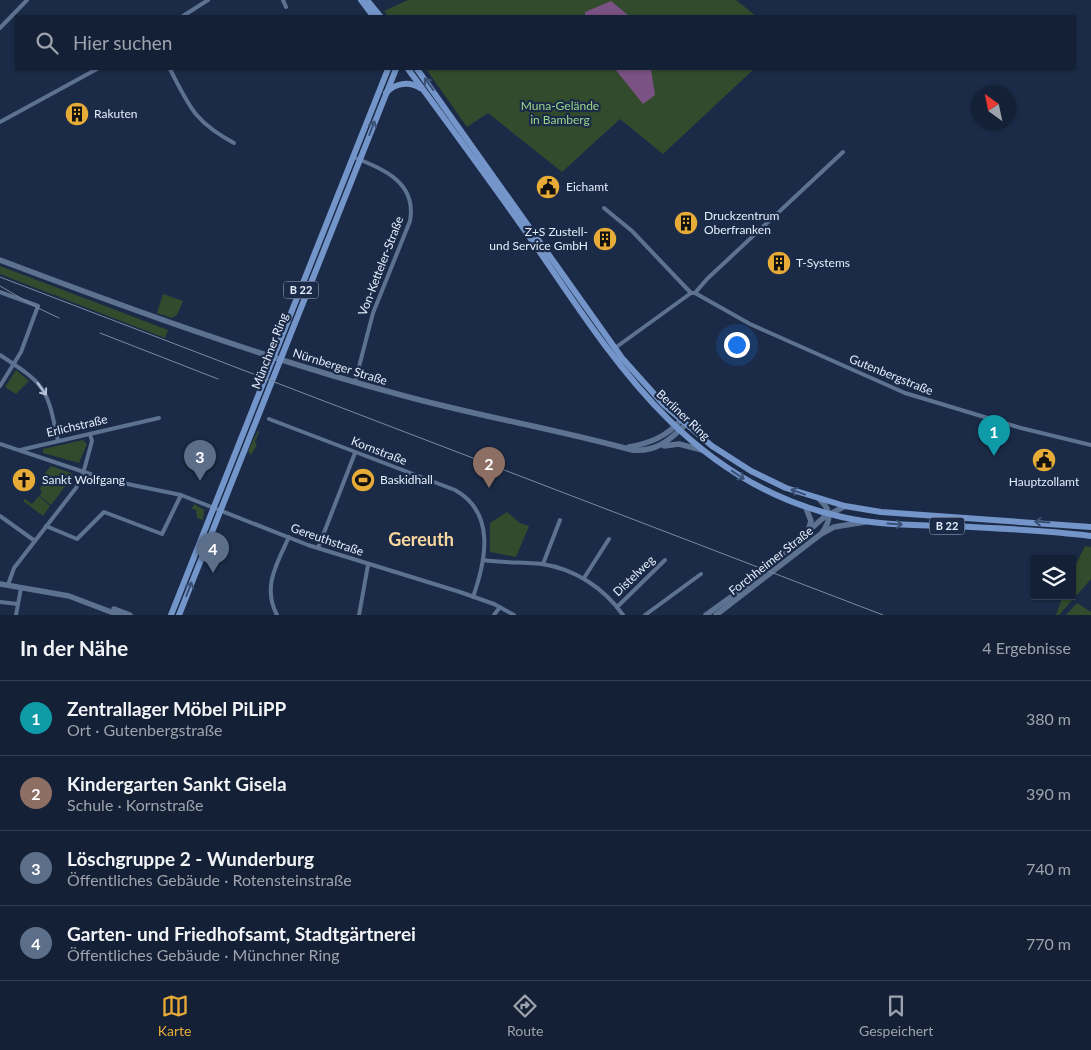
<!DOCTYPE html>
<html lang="de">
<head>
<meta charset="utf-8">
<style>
  body { margin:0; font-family:Lato,sans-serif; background:#212d41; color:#f1f3f6 }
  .controls { position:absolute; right:15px; bottom:15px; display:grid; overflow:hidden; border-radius:0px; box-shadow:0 1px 4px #0004 }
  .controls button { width:45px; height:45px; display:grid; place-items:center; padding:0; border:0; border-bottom:1px solid #333e50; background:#142035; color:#f1f3f6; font:25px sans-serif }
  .compass { position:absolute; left:971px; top:85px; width:45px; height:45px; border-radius:50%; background:#142035; box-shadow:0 1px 4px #0004; rotate:327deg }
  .you { position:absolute; left:736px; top:344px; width:18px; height:18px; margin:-12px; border:4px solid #fff; border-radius:50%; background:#1a73e8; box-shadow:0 0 0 8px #1a73e833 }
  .badge { display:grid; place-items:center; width:32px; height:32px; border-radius:50%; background:#e7ac37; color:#fff; font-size:16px; font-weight:700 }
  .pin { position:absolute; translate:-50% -41px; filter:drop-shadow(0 1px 2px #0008) }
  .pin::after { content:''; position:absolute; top:26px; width:18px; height:15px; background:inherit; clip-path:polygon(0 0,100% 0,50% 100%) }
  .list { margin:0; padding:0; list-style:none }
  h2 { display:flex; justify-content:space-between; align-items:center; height:65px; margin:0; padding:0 20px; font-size:21px }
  h2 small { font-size:16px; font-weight:400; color:#9da3ad }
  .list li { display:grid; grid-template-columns:32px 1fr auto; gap:15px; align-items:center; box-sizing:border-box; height:75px; padding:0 20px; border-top:1px solid #333e50 }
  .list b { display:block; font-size:19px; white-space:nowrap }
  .list p { margin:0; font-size:16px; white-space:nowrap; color:#9da3ad }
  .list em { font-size:16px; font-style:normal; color:#9da3ad }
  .icon { flex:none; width:28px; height:28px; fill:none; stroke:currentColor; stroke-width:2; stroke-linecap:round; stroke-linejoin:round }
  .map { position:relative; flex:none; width:1091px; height:615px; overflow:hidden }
  .search { position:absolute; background:#142035; box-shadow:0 1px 4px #0004; left:15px; right:15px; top:15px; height:55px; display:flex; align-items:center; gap:12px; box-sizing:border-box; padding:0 18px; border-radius:0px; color:#9da3ad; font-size:19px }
  .sheet { height:365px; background:#142035 }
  nav { display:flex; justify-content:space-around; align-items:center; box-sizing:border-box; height:70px; border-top:1px solid #333e50; background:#142035; font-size:14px; color:#9da3ad }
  nav a { display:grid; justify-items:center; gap:2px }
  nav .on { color:#e7ac37 }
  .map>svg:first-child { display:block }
  .green { fill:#324b2d }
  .water { fill:#7a5283 }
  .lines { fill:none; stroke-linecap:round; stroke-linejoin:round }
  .street { stroke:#5d7191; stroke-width:4 }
  .secondary { stroke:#5d7191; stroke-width:5.5 }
  .primary { stroke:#7495c9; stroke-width:6 }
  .rail { stroke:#7c889e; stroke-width:1 }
  .oneway { stroke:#3a5074 }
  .oneway2 { stroke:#b5c2d7 }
  .labels { text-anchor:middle; stroke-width:4.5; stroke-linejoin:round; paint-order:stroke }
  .shield { fill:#1b2b47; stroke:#a8b3c6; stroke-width:1 }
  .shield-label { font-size:11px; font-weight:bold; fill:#e4edfc }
  .park-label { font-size:12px; fill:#98d48a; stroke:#1b2b47 }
  .poi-label { font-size:12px; fill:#e4edfc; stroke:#1b2b47; text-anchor:start }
  .street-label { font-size:12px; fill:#e4edfc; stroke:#1b2b47 }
  .district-label { font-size:18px; font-weight:bold; fill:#f9d7a0; stroke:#1b2b47 }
</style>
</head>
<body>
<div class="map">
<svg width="1091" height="615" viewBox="0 0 1091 615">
  <rect width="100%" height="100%" fill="#1b2b47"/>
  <g class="green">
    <polygon points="408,0 736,0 756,16 388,16 384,11"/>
    <polygon points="426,69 754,69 663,154 620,119 562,172 488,113 467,127"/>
    <polygon points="0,266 168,330 165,338 0,274"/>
    <polygon points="163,294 183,301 177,315 172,318 157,313"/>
    <polygon points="16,370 29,381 16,394 5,387"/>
    <polygon points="258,430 259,432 255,442 257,445 251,455 248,451"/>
    <polygon points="83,440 87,444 79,463 43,453 43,449"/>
    <polygon points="51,466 71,473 73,476 51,505 40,496 42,491 39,489 46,481 42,477"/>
    <polygon points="39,496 50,506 43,516 23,501 25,499 32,504"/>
    <polygon points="194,504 204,510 203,520 197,518 196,510 192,509"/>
    <polygon points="507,512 520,523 529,526 516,557 490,552 490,523"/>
    <polygon points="1085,546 1091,547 1091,579 1059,615 1056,615 1063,596 1072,596 1072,572"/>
    <polygon points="1077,603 1091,612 1091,615 1066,615"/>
  </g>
  <g class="water">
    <polygon points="611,1 629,16 585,16 585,12"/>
    <polygon points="615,69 651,69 655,95 643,104"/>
  </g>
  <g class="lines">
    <g class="street">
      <polyline points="283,0 286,7"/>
      <polyline points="183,16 208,0"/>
      <polyline points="0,28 27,0"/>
      <path d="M170,69C190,108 195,122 234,143"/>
      <polyline points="0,122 97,69"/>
      <path d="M353,157C383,169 417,182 410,221L373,313L355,382"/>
      <polyline points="604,208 632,231 691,293"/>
      <polyline points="0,292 38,306 21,352 0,386"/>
      <polyline points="695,293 707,279 843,152"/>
      <polyline points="615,348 691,293 695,293 750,324 905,393 1021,428 1091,445"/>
      <path d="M0,355C46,385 47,387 58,441"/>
      <path d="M269,419L455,490C496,513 486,560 473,597"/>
      <polyline points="0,444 108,480 181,495 308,545 460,592 494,604 514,615"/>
      <polyline points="20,450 159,418"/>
      <polyline points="84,470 92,441 90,434"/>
      <polyline points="0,516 35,541"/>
      <polyline points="46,526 77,539 104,512 162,534 181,495"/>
      <polyline points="318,548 355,453"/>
      <path d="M483,560C503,563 522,562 542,564C575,569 604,588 623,615"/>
      <polyline points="543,564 560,520"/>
      <polyline points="584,578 609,539"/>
      <polyline points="8,585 14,568 76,488 82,475"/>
      <polyline points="0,602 18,604"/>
      <polyline points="617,607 665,560"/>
      <polyline points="16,615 21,588"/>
      <path d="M277,615C262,587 277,563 289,537"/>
      <polyline points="359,615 368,565"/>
      <polyline points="494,615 500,607"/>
      <polyline points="645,615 701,574"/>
    </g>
    <g class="secondary">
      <path d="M0,260C133,310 263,358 401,395C477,416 556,429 632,450C656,452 669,441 685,425"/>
      <polyline points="664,446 679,444 702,450"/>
      <path d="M629,447C650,443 666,437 681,420"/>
      <path d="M820,500C832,511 831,520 822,533"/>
      <polyline points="806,508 811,521 808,531"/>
      <polyline points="0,584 69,596 119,615"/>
      <polyline points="114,609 130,615"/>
      <polyline points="706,615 749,584 823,518 845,506"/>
      <polyline points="716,615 821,534 834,527 865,522"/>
    </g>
    <g class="primary">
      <polyline points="361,0 373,16"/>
      <polyline points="367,0 380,16"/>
      <path d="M408,69C449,125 491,182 531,239C613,359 688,483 842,517C876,525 913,525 948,526C996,528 1044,530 1091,536"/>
      <polyline points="417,69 622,358 664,405 712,446 751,471 786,488 845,506 881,512 1091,527"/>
      <path d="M386,93C395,83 409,81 420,88"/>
      <polyline points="171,615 388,69"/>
      <polyline points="179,615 396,69"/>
    </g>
    <g class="rail">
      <polyline points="0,277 883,615"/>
      <polyline points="0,286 38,308 59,318"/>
      <polyline points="100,333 218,379"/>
    </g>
  </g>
  <defs><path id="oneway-shaft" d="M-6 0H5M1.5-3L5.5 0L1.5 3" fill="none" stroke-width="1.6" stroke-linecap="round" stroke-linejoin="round" transform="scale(1.25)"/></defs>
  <g class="oneway">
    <use href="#oneway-shaft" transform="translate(429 84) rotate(-126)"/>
    <use href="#oneway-shaft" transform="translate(372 128) rotate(-69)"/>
    <use href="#oneway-shaft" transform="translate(738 475) rotate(34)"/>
    <use href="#oneway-shaft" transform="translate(798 492) rotate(-160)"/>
    <use href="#oneway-shaft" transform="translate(1042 522) rotate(-176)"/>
    <use href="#oneway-shaft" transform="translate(895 524) rotate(4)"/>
    <use href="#oneway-shaft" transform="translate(189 589) rotate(-69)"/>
  </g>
  <use class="oneway2" href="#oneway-shaft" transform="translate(42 389) rotate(54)"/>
  <defs>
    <g id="building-disc" transform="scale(1.25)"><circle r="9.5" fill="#e7ac37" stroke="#1b2b47"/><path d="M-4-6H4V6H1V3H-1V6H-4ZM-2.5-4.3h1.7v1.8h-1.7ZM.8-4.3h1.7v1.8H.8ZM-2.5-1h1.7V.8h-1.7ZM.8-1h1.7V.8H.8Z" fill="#111"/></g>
    <g id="civic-disc" transform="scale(1.25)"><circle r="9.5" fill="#e7ac37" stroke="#1b2b47"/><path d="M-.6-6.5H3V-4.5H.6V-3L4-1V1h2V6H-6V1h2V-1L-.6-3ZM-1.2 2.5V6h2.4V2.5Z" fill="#111"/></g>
    <g id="church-disc" transform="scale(1.25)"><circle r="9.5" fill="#e7ac37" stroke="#1b2b47"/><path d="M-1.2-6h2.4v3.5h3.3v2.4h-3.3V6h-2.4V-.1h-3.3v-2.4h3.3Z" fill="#111"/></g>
    <g id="stadium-disc" transform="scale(1.25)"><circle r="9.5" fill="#e7ac37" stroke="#1b2b47"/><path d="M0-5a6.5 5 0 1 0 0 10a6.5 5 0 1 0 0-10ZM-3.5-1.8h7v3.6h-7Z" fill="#111"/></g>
  </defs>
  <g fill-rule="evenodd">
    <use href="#building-disc" x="77" y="114"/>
    <use href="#civic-disc" x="548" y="187"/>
    <use href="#building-disc" x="686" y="223"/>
    <use href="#building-disc" x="605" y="239"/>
    <use href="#building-disc" x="779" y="263"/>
    <use href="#civic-disc" x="1044" y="460"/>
    <use href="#church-disc" x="24" y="480"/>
    <use href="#stadium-disc" x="363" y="480"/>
  </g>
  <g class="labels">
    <g class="shield">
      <rect x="283.5" y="281.5" width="35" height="17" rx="4"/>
      <rect x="929.5" y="517.5" width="35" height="17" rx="4"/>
    </g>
    <g class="shield-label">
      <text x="301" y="294">B 22</text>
      <text x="947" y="530">B 22</text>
    </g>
    <g class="park-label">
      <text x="560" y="110">Muna-Gelände<tspan x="560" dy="14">in Bamberg</tspan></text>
    </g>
    <g class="poi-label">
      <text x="94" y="118">Rakuten</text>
      <text x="566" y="191">Eichamt</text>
      <text x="704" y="220">Druckzentrum<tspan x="704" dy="14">Oberfranken</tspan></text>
      <text x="588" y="236" text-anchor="end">Z+S Zustell-<tspan x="588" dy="14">und Service GmbH</tspan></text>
      <text x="796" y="267">T-Systems</text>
      <text x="42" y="484">Sankt Wolfgang</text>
      <text x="380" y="484">Baskidhall</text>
      <text x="1044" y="486" text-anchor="middle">Hauptzollamt</text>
    </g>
    <g class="street-label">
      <text transform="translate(381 266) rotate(-69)" y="4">Von-Ketteler-Straße</text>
      <text transform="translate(270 351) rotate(-69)" y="4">Münchner Ring</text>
      <text transform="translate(340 367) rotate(17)" y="4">Nürnberger Straße</text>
      <text transform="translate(891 375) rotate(22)" y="4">Gutenbergstraße</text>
      <text transform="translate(683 415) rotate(43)" y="4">Berliner Ring</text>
      <text transform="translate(77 426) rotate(-13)" y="4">Erlichstraße</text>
      <text transform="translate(379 451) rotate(21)" y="4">Kornstraße</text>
      <text transform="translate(327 540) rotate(19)" y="4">Gereuthstraße</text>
      <text transform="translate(771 561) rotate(-38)" y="4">Forchheimer Straße</text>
      <text transform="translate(634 576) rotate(-44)" y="4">Distelweg</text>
    </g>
    <g class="district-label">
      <text x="421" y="546">Gereuth</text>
    </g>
  </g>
</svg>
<div class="controls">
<button><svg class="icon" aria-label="layers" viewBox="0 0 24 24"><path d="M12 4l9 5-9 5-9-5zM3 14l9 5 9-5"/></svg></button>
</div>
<svg class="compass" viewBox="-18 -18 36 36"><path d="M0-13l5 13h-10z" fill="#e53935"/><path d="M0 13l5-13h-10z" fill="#9da3ad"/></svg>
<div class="you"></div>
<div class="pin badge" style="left:994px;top:456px;background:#0f9aa8">1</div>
<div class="pin badge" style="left:489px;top:488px;background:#8d6e63">2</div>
<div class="pin badge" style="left:200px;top:481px;background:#5c6f8a">3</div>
<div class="pin badge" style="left:213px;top:573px;background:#5c6f8a">4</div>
<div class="search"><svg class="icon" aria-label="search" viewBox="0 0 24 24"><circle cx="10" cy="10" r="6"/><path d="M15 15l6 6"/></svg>Hier suchen</div>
</div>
<section class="sheet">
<h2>In der Nähe<small>4 Ergebnisse</small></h2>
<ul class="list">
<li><span class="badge" style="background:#0f9aa8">1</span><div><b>Zentrallager Möbel PiLiPP</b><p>Ort · Gutenbergstraße</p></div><em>380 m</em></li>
<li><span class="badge" style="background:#8d6e63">2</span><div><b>Kindergarten Sankt Gisela</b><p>Schule · Kornstraße</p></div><em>390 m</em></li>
<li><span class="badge" style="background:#5c6f8a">3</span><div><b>Löschgruppe 2 - Wunderburg</b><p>Öffentliches Gebäude · Rotensteinstraße</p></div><em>740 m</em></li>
<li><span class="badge" style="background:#5c6f8a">4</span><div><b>Garten- und Friedhofsamt, Stadtgärtnerei</b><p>Öffentliches Gebäude · Münchner Ring</p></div><em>770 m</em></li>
</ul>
</section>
<nav>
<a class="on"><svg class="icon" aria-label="map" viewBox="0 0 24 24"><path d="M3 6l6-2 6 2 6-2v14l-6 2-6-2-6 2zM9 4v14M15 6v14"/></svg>Karte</a>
<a><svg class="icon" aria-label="directions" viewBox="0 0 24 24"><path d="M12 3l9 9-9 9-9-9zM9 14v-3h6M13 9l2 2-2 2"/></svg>Route</a>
<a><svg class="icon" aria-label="saved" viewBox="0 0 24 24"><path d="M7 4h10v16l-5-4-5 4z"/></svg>Gespeichert</a>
</nav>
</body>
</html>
